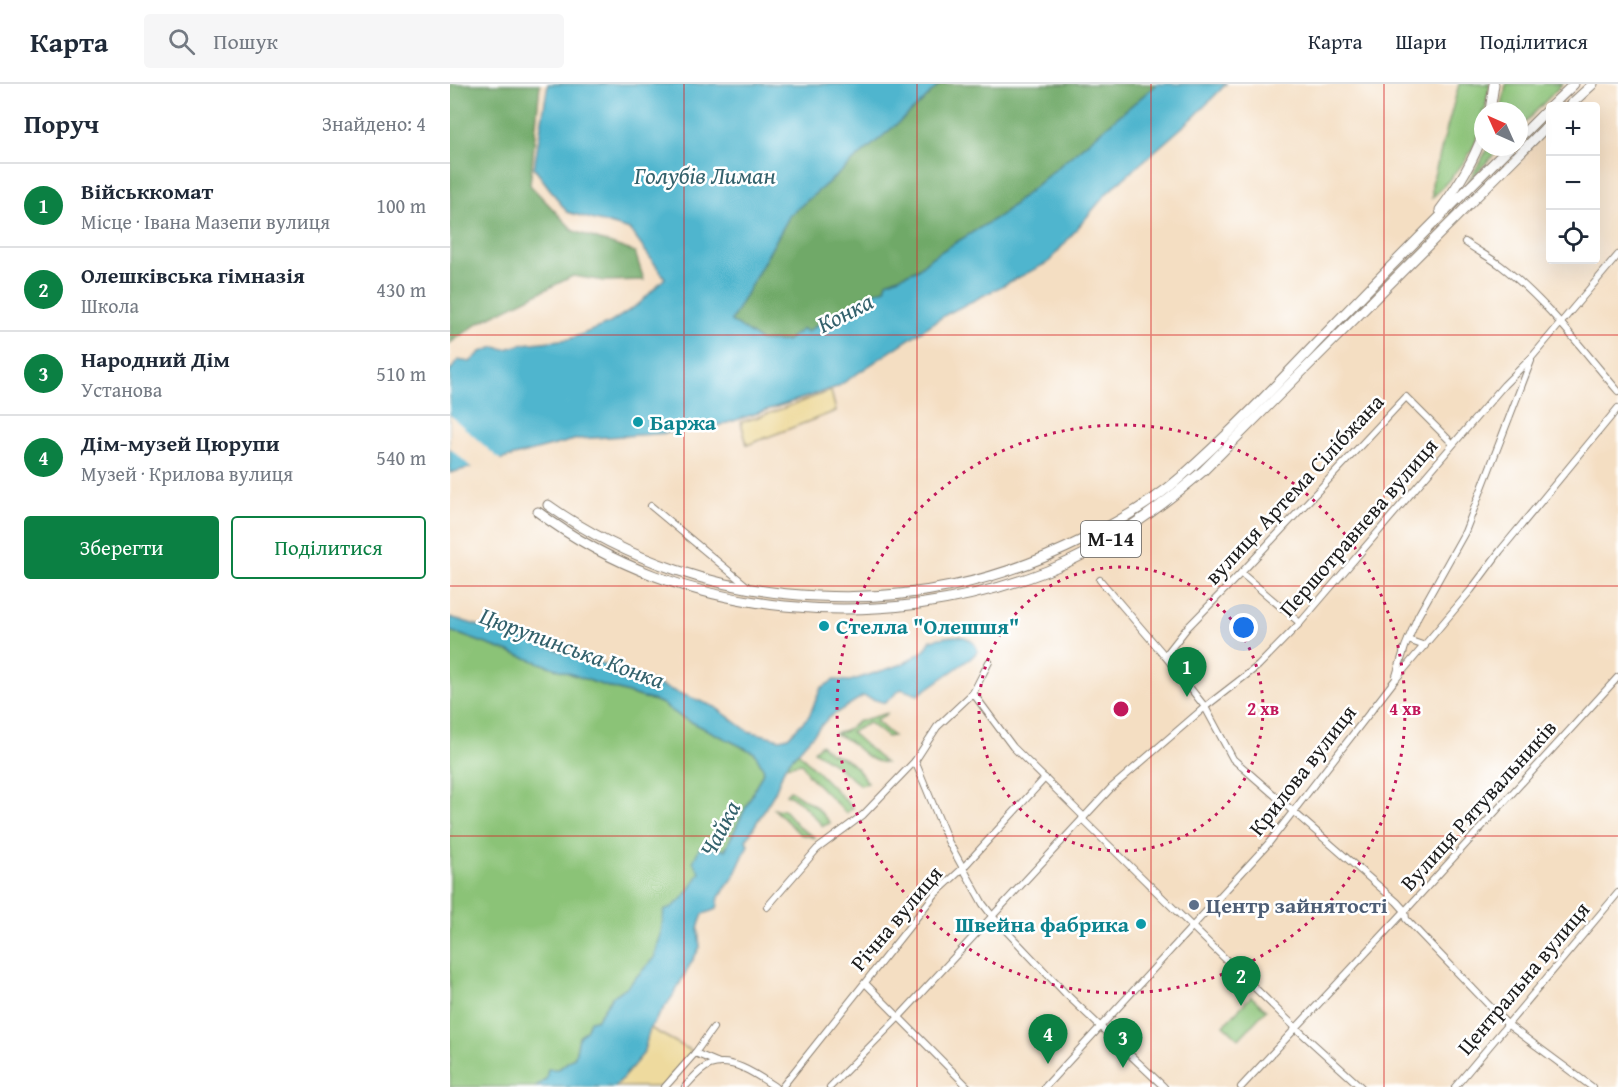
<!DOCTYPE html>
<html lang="uk">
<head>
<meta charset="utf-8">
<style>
  body { margin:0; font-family:"Gentium Book Plus",serif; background:#f6f6f7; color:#1f2937 }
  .controls { position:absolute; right:18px; top:18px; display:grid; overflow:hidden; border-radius:6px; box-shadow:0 6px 24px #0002 }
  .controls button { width:54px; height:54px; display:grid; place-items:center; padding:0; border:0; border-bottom:2px solid #e0e1e3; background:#fff; color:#1f2937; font:30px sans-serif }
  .compass { position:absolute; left:1024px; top:18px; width:54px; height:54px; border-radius:50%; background:#fff; box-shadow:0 6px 24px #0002; rotate:315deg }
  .you { position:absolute; left:794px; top:544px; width:21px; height:21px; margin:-15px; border:4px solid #fff; border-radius:50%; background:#1a73e8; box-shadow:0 0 0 9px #1a73e833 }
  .badge { display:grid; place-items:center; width:39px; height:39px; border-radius:50%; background:#0b8043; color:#fff; font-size:20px; font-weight:700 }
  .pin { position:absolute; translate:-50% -50px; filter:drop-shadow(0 2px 3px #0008) }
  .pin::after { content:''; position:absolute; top:32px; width:21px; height:18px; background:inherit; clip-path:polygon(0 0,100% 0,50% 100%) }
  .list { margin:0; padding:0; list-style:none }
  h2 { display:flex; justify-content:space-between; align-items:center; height:78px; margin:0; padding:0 24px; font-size:26px }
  h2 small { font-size:20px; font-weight:400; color:#747a83 }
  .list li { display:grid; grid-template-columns:39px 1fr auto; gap:18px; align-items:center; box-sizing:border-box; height:84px; padding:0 24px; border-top:2px solid #e0e1e3 }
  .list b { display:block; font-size:22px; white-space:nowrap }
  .list p { margin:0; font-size:20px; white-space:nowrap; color:#747a83 }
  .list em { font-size:20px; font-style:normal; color:#747a83 }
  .actions { display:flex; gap:12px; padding:18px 24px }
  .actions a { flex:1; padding:14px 0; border:2px solid #0b8043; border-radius:6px; text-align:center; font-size:21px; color:#0b8043 }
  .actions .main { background:#0b8043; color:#fff }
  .icon { flex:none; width:33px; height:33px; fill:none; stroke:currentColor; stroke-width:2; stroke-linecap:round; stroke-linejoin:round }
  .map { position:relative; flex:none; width:1168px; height:1003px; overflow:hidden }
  header { display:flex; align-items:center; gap:36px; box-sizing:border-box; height:84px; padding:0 30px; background:#fff; border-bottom:2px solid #e0e1e3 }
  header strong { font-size:28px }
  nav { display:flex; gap:33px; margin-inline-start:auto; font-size:21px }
  .search { width:420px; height:54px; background:#f6f6f7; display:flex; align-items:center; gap:15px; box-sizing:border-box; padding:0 21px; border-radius:6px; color:#747a83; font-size:22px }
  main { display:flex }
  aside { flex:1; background:#fff }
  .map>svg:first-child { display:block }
  .green { fill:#8bc377; stroke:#54704a; stroke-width:1.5 }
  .forest { fill:#70a968; stroke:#466242; stroke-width:1.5 }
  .sand { fill:#eeda9e; stroke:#857b5d; stroke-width:1.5 }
  .water { fill:#50b5ce; stroke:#366875; stroke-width:1.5 }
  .pier { fill:#f4dec2 }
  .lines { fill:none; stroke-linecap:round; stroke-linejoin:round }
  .minor-casing { stroke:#887d6f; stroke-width:8 }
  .highway-casing { stroke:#887d6f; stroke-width:11 }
  .minor { stroke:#fff; stroke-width:6 }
  .highway { stroke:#fff; stroke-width:9 }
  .grid { fill:none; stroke:#d62828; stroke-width:1.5; stroke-opacity:0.55 }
  .ring { fill:none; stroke:#c2185b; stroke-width:3; stroke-dasharray:3 6 }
  .culture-dot { fill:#0f9aa8; stroke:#fff; stroke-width:2 }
  .service-dot { fill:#5c6f8a; stroke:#fff; stroke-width:2 }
  .labels { text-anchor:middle; stroke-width:5; stroke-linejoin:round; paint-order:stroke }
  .shield { fill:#fff; stroke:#606060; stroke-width:1.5 }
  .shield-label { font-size:21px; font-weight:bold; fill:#1c1c1c }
  .culture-label { font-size:22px; font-weight:bold; fill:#0d838f; stroke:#fff; text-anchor:start }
  .street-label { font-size:22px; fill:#1c1c1c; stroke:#fff }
  .service-label { font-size:22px; font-weight:bold; fill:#4e5e75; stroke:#fff; text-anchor:start }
  .water-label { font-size:24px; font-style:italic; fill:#33616c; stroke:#fff }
  .centre { fill:#c2185b; stroke:#fff; stroke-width:3 }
  .ring-label { font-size:18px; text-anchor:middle; font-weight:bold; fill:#c2185b; stroke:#fff; stroke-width:5; stroke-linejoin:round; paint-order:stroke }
</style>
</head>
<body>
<header>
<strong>Карта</strong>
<div class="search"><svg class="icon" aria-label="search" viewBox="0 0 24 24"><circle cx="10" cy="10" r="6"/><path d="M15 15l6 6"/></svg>Пошук</div>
<nav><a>Карта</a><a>Шари</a><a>Поділитися</a></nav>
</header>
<main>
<aside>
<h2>Поруч<small>Знайдено: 4</small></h2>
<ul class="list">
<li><span class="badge">1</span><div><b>Військкомат</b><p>Місце · Івана Мазепи вулиця</p></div><em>100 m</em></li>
<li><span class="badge">2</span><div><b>Олешківська гімназія</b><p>Школа</p></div><em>430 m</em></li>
<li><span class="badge">3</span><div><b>Народний Дім</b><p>Установа</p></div><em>510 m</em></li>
<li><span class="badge">4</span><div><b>Дім-музей Цюрупи</b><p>Музей · Крилова вулиця</p></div><em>540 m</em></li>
</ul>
<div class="actions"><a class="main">Зберегти</a><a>Поділитися</a></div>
</aside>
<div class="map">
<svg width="1168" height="1003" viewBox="0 0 1168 1003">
  <rect width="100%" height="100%" fill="#fff"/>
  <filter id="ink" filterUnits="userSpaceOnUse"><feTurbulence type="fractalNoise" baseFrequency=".0167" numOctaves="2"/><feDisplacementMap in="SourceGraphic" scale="12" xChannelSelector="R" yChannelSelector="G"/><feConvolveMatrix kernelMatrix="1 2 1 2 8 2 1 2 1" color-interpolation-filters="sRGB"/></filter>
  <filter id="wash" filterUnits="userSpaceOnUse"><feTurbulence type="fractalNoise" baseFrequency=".008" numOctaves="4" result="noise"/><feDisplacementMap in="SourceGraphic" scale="24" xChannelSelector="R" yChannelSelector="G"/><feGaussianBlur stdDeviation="1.35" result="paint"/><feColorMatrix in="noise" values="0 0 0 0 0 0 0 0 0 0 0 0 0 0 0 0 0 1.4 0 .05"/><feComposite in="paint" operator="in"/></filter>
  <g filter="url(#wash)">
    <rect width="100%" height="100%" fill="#f4dec2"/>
    <g class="green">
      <path d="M1009,0H1040L1035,27H1033C1033,63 1005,90 982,114V99Z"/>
      <polygon points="1056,0 1112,0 1069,45 1069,27 1051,27"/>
      <polygon points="1039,63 1051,63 1017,99"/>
      <polygon points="0,547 152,601 211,619 231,633 305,669 314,686 275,766 204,874 178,902 162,913 146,936 140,937 137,945 129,953 125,972 86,1003 0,1003"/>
      <path d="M438,629L426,637L443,652L437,653L419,639L401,648L435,679C412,677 404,654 384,650L395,647L409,637Z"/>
      <path d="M371,660C382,673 382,668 395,675C404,680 412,690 418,699L410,701L384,680L364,667Z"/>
      <polygon points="348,668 403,724 396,729 358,691 352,679 335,682 325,708 296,756 298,761 290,766 335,682"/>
      <polygon points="340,706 366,723 380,739 373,742 349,717 336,710"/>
      <polygon points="324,725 334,726 350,744 366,754 350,750"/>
      <polygon points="801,912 816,926 789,955 774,941"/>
    </g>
    <g class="forest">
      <polygon points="0,0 90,0 80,101 124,147 185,168 194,196 154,197 123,192 30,238 0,259"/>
      <polygon points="490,0 707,0 551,131 482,173 468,185 437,198 435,205 415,212 394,230 381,231 357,248 353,245 336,257 311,257 281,237 340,131 468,22"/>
    </g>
    <g class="sand">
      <path d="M381,307L386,327L297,361L291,338C322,330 351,317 381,307Z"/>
      <polygon points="200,944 242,967 212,1003 165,1003 193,970"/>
    </g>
    <g class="water">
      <polygon points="98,0 490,0 468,22 340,131 281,237 311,257 336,257 353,245 357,248 381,231 394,230 415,212 435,205 437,198 468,185 482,173 551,131 707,0 776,0 745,32 657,109 599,178 497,230 387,303 271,341 219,349 128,355 0,389 0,287 8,276 20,278 31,268 45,263 56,265 73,260 120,255 160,239 189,220 215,194 180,146 117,128 84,84"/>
      <path d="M0,533L160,582L265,623L298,647L330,655L338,653L359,632L371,604L384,596L400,597L453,580L475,566L481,556C499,552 521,546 528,567L521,574L468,611L451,605L435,619L413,612L378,634L335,682L325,708L296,756L298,761L283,794L269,813L267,825L253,830L248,844L250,863L222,913L200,944L193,970L165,1003H86L96,995L98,985H109L125,972L129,953L137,945L140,936H146L162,913L178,902L204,874L211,850L214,827C233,819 240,806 250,788L243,778L250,763L275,766L314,686L305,669L231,633L211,619L152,601L0,547Z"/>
    </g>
    <polygon class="pier" points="0,331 39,366 52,377 23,385 0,364"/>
  </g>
  <g filter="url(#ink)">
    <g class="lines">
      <g class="minor-casing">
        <g id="minor">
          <path d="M1015,158C1026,166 1039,173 1050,181C1096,216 1131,264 1168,307"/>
          <polyline points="201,422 297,502"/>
          <polyline points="791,489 850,539"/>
          <polyline points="650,496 715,572 755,623 783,675 947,818 955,827 956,835 1057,940 1142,1003"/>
          <polyline points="958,556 975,562"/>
          <polyline points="715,572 737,544 791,489 956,313 1003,360"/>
          <polyline points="946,592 955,563 968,532 1015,448 1081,277"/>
          <polyline points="523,609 563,663 634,733"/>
          <polyline points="465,677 498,757 533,820 543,833 616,910 714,1003"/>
          <polyline points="632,735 846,944 911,1003"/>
          <polyline points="317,823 367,765 413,731 465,677 487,643 523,609 539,578"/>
          <polyline points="415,899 518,1003"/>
          <polyline points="245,969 269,979"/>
          <polyline points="215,1003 245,969 263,944"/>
          <path d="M235,1003C242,995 250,985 260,981C283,973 307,991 325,1003"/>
          <polyline points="332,1003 486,809 511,786 595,694"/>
          <polyline points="380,1003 448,934 661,704 755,623 808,582 850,539 1054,301 1082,273 1168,171"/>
          <polyline points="595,1003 818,760 945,596 1021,506 1050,467 1168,324"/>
          <polyline points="791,1003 955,827 1168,593"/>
          <polyline points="1005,1003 1168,809"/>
        </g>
      </g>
      <g class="highway-casing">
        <g id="highway">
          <polyline points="1101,22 1124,0"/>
          <polyline points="1119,22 1143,0"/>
          <polyline points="1040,27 1044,0"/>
          <polyline points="1069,54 1100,23"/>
          <path d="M990,126C1008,102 1023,78 1033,50"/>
          <path d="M98,421C177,477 271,508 367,512C463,517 548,498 634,455C668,438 702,419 731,393C781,349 827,300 874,251C935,188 997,125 1060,63"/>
          <path d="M88,428C231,536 433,551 597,487C655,464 706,427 753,387L1100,39"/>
        </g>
      </g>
      <use href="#minor" class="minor"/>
      <use href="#highway" class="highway"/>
    </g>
  </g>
  <path class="grid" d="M234,0V1003M467,0V1003M701,0V1003M934,0V1003M0,251H1168M0,502H1168M0,752H1168"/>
  <g class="ring">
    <circle cx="671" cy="625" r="142"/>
    <circle cx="671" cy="625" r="284"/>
  </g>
  <g class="culture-dot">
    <circle cx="188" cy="338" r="6"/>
    <circle cx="374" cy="542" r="6"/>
    <circle cx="691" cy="840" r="6"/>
  </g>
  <circle class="service-dot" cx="744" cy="821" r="6"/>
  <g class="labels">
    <rect class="shield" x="631" y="437" width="60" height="36" rx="4.5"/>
    <g class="shield-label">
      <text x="661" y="462">М-14</text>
    </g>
    <g class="culture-label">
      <text x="200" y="346">Баржа</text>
      <text x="386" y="550">Стелла "Олешшя"</text>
      <text x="679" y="848" text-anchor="end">Швейна фабрика</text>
    </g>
    <g class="street-label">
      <text transform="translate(844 405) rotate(-47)" y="8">вулиця Артема Сілібжана</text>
      <text transform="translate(908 443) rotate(-49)" y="8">Першотравнева вулиця</text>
      <text transform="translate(852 686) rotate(-52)" y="8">Крилова вулиця</text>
      <text transform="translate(1028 721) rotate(-48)" y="8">Вулиця Рятувальників</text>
      <text transform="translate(446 834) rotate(-50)" y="8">Річна вулиця</text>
      <text transform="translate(1073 894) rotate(-50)" y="8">Центральна вулиця</text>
    </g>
    <g class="service-label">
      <text x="756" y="829">Центр зайнятості</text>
    </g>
    <g class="water-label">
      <text x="255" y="100">Голубів Лиман</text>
      <text transform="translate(395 229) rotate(-27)" y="8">Конка</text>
      <text transform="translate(122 564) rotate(20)" y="8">Цюрупинська Конка</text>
      <text transform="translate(270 745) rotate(-62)" y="8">Чайка</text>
    </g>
  </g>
  <circle cx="671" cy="625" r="9" class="centre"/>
  <g class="ring-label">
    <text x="813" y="631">2 хв</text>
    <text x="955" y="631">4 хв</text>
  </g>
</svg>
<div class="controls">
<button>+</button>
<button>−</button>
<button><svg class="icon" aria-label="locate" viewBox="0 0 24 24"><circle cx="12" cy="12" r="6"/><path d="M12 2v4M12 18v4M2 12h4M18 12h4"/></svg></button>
</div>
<svg class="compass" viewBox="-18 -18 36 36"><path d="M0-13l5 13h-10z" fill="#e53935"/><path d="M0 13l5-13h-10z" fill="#747a83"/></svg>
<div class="you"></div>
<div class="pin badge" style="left:737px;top:613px">1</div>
<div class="pin badge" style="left:791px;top:922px">2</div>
<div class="pin badge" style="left:673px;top:984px">3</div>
<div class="pin badge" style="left:598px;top:980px">4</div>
</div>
</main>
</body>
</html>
